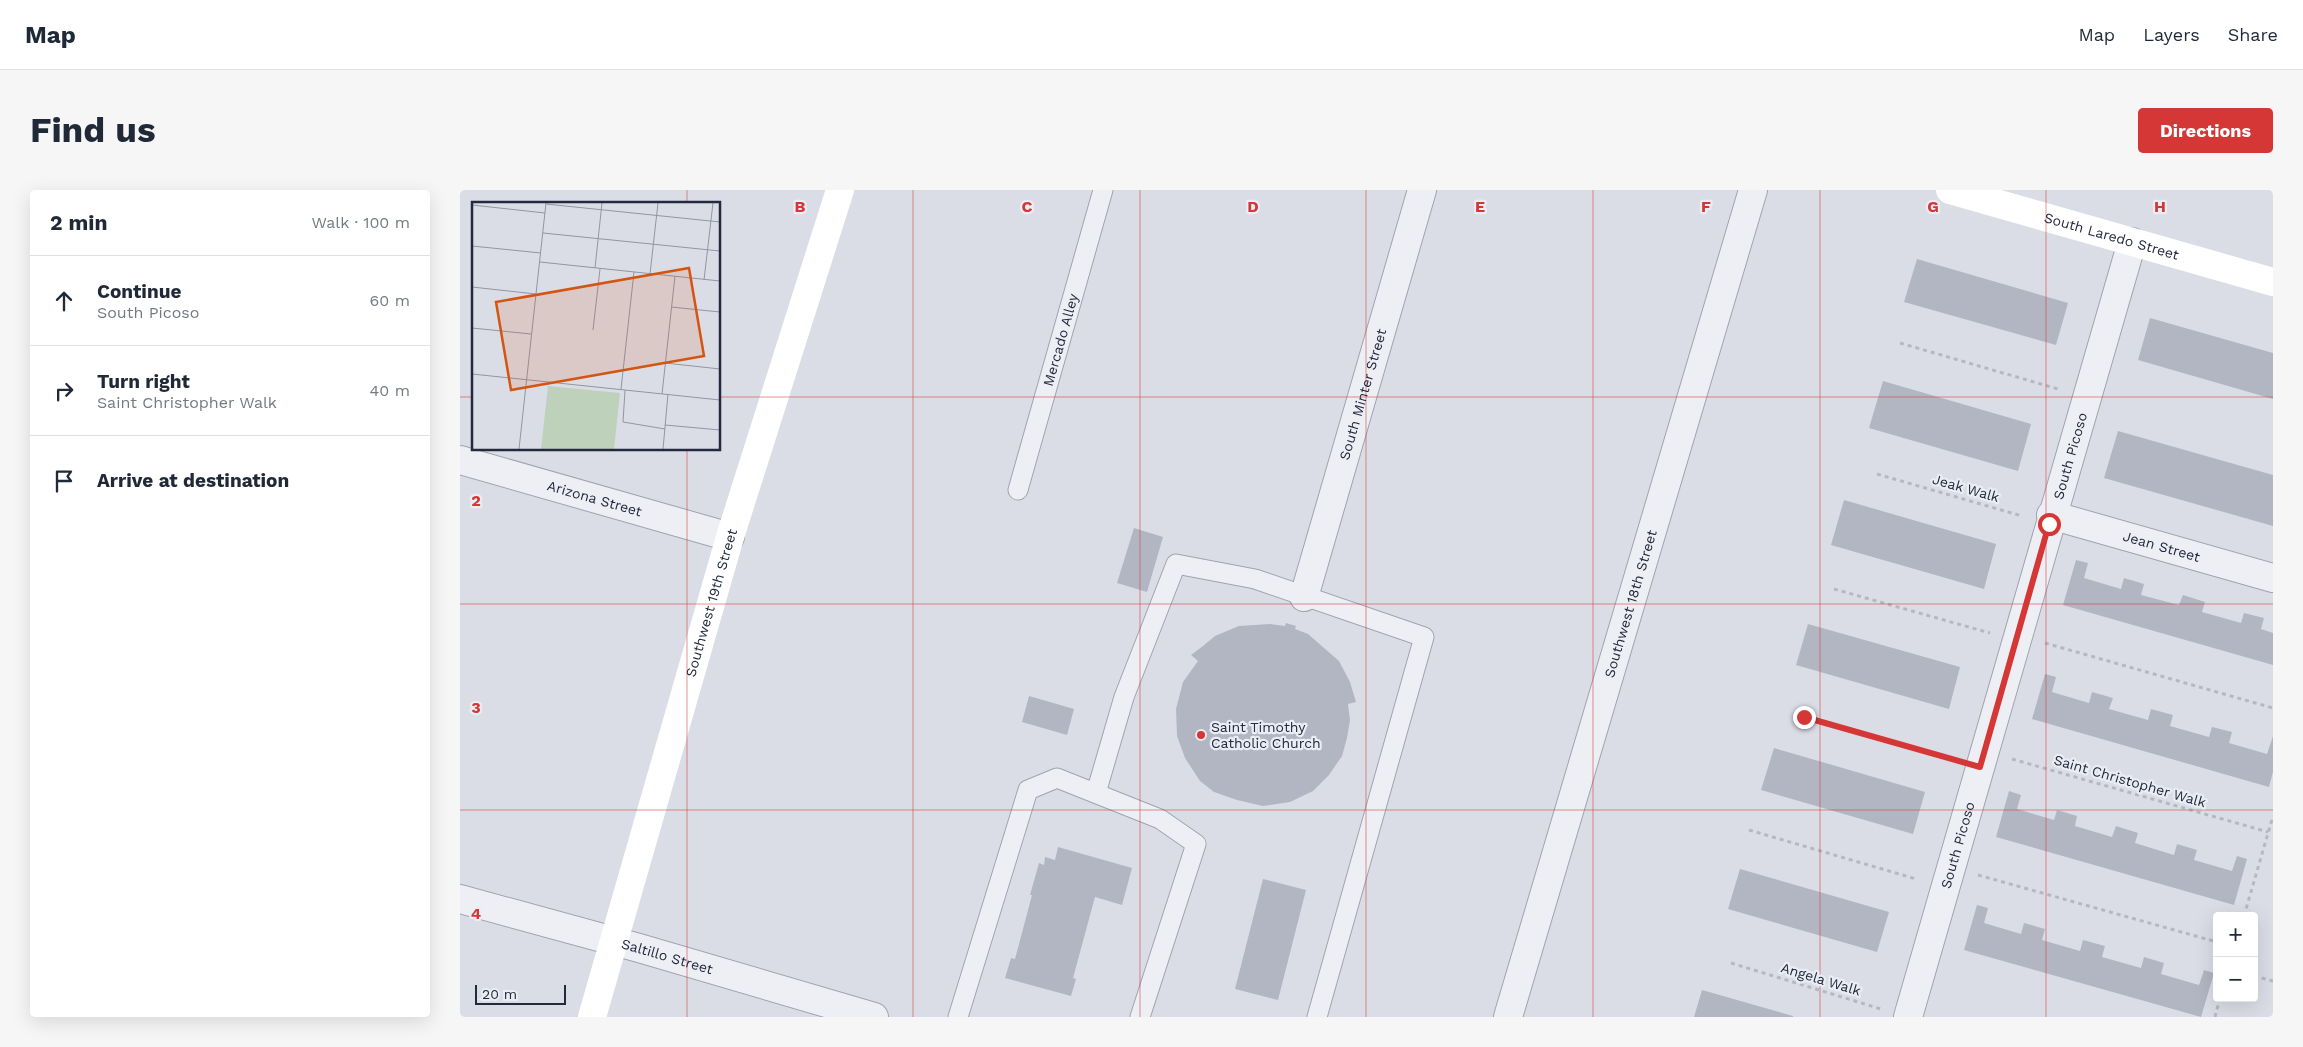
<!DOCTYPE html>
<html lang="en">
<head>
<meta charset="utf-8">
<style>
  body { margin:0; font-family:"Work Sans",sans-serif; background:#f6f6f7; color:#1f2937 }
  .controls { position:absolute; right:15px; bottom:15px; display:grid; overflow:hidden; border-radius:5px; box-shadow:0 5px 20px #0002 }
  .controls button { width:45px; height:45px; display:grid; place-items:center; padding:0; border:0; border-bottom:1px solid #e0e1e3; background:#fff; color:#1f2937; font:25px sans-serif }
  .scale { position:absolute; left:15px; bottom:12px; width:91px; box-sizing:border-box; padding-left:5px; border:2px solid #24293d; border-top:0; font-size:14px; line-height:18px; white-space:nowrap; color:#24293d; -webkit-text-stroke:4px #eaedf4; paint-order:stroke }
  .stop { position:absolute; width:15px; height:15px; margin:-11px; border:4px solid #d53736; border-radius:50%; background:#fff }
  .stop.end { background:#d53736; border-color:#fff; box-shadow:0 1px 5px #0008 }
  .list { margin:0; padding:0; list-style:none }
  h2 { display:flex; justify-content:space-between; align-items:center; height:65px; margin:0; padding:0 20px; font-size:21px }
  h2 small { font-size:16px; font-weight:400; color:#747a83 }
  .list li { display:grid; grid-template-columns:32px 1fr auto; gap:15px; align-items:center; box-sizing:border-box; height:90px; padding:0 20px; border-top:1px solid #e0e1e3 }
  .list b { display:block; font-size:19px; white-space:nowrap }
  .list p { margin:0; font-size:16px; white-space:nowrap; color:#747a83 }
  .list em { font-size:16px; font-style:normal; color:#747a83 }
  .icon { flex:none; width:28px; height:28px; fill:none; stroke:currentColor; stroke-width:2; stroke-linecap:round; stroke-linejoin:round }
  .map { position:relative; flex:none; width:1813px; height:827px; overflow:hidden; border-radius:5px }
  header { display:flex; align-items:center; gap:30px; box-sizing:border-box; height:70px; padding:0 25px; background:#fff; border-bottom:1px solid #e0e1e3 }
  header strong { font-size:24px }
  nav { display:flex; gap:28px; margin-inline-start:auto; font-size:18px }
  .intro { display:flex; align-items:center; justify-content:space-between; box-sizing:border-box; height:120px; padding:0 30px }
  h1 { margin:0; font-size:35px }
  .button { padding:12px 22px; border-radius:5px; background:#d53736; color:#fff; font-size:18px; font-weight:700 }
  main { display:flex; gap:30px; padding:0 30px }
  aside { flex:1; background:#fff; border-radius:5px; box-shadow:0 5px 20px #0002 }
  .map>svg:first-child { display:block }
  .building { fill:#b2b6c3 }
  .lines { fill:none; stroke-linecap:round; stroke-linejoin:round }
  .lane-casing { stroke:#a0a3b0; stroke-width:21 }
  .street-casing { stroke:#a0a3b0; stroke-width:30 }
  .path { stroke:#b5b8c1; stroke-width:3; stroke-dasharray:4 4; stroke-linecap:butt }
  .lane { stroke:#edeff5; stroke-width:19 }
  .street { stroke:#edeff5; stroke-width:28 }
  .secondary { stroke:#fff; stroke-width:28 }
  .route { stroke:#d53736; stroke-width:6 }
  .grid { fill:none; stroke:#d53736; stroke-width:1; stroke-opacity:0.55 }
  .poi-dot { fill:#d53736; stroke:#eaedf4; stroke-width:2 }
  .labels { text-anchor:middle; stroke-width:4.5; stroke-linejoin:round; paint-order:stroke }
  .street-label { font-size:14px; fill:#24293d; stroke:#eaedf4 }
  .poi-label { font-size:14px; fill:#24293d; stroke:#eaedf4; text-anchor:start }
  .inset-road { fill:none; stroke:#9295a2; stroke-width:1 }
  .view { fill:#d45411; fill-opacity:0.15; stroke:#d45411; stroke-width:2.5 }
  .inset-edge { fill:none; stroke:#24293d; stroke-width:2.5 }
  .grid-label { font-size:16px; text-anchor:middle; font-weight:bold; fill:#d53736; stroke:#eaedf4; stroke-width:4.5; stroke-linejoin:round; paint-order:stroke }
</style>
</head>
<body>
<header>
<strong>Map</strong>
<nav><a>Map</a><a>Layers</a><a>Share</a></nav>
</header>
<div class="intro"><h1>Find us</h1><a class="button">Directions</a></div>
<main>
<aside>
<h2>2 min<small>Walk · 100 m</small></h2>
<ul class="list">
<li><svg class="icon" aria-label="ahead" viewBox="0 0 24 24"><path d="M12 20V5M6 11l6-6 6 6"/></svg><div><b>Continue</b><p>South Picoso</p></div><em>60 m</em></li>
<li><svg class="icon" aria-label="right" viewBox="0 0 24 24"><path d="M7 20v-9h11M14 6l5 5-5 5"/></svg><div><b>Turn right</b><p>Saint Christopher Walk</p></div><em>40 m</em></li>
<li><svg class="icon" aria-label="arrive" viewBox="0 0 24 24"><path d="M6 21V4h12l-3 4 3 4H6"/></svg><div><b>Arrive at destination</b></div></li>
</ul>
</aside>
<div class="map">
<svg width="1813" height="827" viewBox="0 0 1813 827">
  <rect width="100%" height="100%" fill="#dbdde6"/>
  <g class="building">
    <polygon points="1457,69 1608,113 1596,155 1444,112"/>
    <polygon points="1690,128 1813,163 1813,209 1678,170"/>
    <polygon points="1423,191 1571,234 1558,281 1409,238"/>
    <polygon points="1658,241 1813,285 1813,336 1644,288"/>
    <polygon points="1384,310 1536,354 1524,399 1371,355"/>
    <polygon points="674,338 703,347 687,402 657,393"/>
    <polygon points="1616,370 1628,373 1624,388 1661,399 1664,388 1684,394 1681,405 1719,415 1723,405 1745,412 1742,422 1781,433 1784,423 1804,428 1801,439 1813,443 1813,475 1603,415"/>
    <polygon points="826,433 836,436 835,439 848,444 879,471 890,492 896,512 888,514 890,530 887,548 882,566 869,585 853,601 830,612 803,616 777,610 754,602 740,591 725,568 717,546 716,519 723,492 738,471 731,465 743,456 755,446 779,436 810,434 825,436"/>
    <polygon points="1348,434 1500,477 1489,519 1336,475"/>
    <polygon points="1585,484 1596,487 1592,502 1629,513 1632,502 1653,508 1649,519 1688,530 1691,519 1713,525 1710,536 1749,547 1752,537 1772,542 1769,553 1807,564 1813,546 1813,582 1809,597 1572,529"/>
    <polygon points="569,506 614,519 607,545 562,532"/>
    <polygon points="1314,558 1465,602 1453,644 1301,600"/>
    <polygon points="1549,601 1561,605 1557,619 1594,630 1597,620 1617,626 1615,636 1652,647 1656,636 1678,643 1675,653 1714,665 1717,654 1737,660 1734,670 1772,681 1777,666 1787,669 1774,715 1536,647"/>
    <polygon points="598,657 672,678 662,715 635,707 613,788 616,789 611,806 545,788 551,768 555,769 572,705 570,705 579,673 584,675 585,667 595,670"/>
    <polygon points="1280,679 1429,722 1417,762 1268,719"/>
    <polygon points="803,689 846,700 818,810 775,799"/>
    <polygon points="1517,715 1528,718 1524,733 1561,744 1564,733 1585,739 1582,750 1620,761 1623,750 1645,756 1642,767 1681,778 1684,767 1704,773 1701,784 1739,795 1744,780 1754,783 1741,827 1504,760"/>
    <polygon points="1242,800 1333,826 1333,827 1234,827"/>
  </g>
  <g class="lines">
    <g class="lane-casing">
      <g id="lane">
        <path id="s1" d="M558,300L643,0"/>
        <polyline points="636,603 664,507 716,374 795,389 964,447 857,827"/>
        <polyline points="498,827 568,600 597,588 700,629 736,654 680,827"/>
      </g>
    </g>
    <g class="street-casing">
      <g id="street">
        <path id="s2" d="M0,270L270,347"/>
        <path id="s3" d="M1591,325L1813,388"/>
        <path id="s4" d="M844,407L962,0"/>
        <path id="s5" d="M0,709L179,758L414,827"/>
        <path id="s6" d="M1048,827L1293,0"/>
        <path id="s7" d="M1448,827L1672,52"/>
      </g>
    </g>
    <g class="path">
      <polyline points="1440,153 1598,199"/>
      <polyline points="1417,284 1562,326"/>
      <polyline points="1374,399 1530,443"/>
      <polyline points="1585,453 1813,518"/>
      <polyline points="1344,527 1492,569"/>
      <polyline points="1552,569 1808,642"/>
      <polyline points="1289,640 1456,689"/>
      <polyline points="1518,685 1757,752"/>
      <polyline points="1784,726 1813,626"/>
      <polyline points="1271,773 1421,819"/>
      <polyline points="1794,786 1813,791"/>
      <polyline points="1755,827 1760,808"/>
    </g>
    <use href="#lane" class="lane"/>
    <use href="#street" class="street"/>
    <g class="secondary">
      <path id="s8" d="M1490,0L1813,92"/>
      <path id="s9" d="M132,827L270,347L380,0"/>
    </g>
  </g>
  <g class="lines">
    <polyline class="route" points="1344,527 1520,577 1589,334"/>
  </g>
  <path class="grid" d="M227,0V14M453,0V827M680,0V827M906,0V827M1133,0V827M1360,0V827M1586,0V827M0,207H14M259,207H1813M227,259V827M0,414H1813M0,620H1813"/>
  <circle class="poi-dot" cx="741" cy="545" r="5"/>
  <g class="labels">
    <g class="street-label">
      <text dy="5" stroke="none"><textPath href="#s8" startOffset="168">South Laredo Street</textPath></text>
      <text dy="5" stroke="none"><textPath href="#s1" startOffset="156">Mercado Alley</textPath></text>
      <text dy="5" stroke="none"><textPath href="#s4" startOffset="211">South Minter Street</textPath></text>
      <text dy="5" stroke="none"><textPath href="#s7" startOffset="584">South Picoso</textPath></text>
      <text transform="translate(1506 298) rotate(16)" y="5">Jeak Walk</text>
      <text dy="5" stroke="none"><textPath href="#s2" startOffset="140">Arizona Street</textPath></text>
      <text dy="5" stroke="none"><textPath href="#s3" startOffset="115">Jean Street</textPath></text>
      <text dy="5" stroke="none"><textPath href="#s9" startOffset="431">Southwest 19th Street</textPath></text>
      <text dy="5" stroke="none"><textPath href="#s6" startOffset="431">Southwest 18th Street</textPath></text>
      <text transform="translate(1670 591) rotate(16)" y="5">Saint Christopher Walk</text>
      <text dy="5" stroke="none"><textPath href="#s7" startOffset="179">South Picoso</textPath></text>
      <text dy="5" stroke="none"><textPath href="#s5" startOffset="215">Saltillo Street</textPath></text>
      <text transform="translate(1361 789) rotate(17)" y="5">Angela Walk</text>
    </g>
    <g class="poi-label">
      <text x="751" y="542">Saint Timothy<tspan x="751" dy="16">Catholic Church</tspan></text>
    </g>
  </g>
  <g transform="translate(12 12)">
    <rect width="248" height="248" fill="#dbdde6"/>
    <path d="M76,184L148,191L142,247H69Z" fill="#bdd1bb"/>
    <path class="inset-road" d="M74,2L248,20M0,3L73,11M71,31L248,49M0,44L69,51M68,60L248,79M123,66L130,1M178,72L186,1M232,78L241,1M0,85L64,92M199,105L248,110M0,126L59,132M121,128L128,67M193,161L248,167M0,172L248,198M149,187L162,70M153,188L151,220L193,227M190,192L203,74M193,223L248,228M47,247L74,1M191,247L196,192"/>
    <path class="view" d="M217,66L232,154L39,188L24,100Z"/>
    <rect width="248" height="248" class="inset-edge"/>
  </g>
  <g class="grid-label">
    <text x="340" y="22">B</text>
    <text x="567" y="22">C</text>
    <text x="793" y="22">D</text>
    <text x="1020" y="22">E</text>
    <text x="1246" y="22">F</text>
    <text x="1473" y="22">G</text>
    <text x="1700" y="22">H</text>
    <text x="16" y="316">2</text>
    <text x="16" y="523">3</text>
    <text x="16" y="729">4</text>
  </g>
</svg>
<div class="controls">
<button>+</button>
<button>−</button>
</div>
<div class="scale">20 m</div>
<div class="stop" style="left:1589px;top:334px"></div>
<div class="stop end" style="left:1344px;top:527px"></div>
</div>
</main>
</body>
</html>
